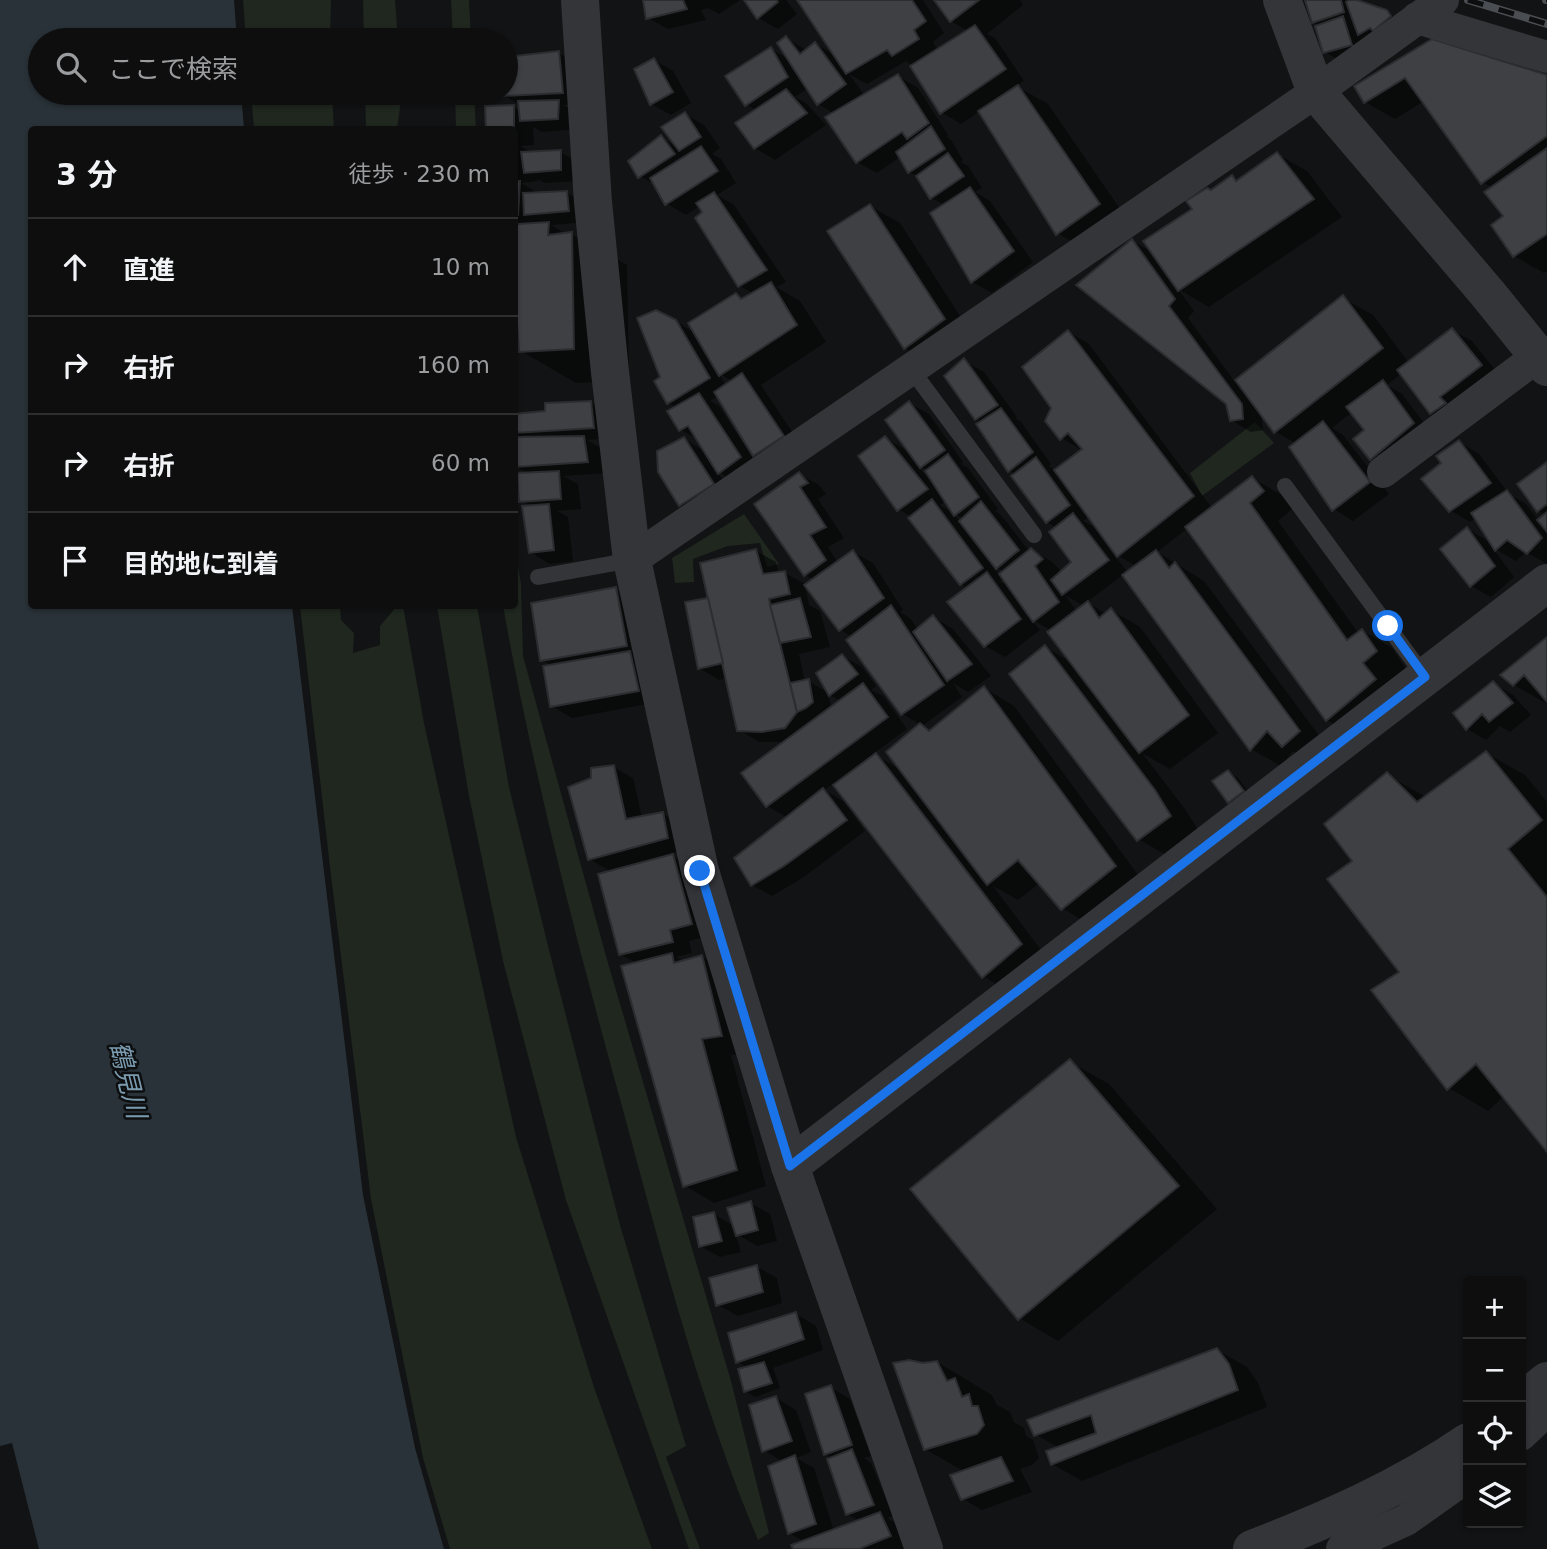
<!DOCTYPE html>
<html lang="ja">
<head>
<meta charset="utf-8">
<style>
  body { margin:0; font-family:"DejaVu Sans","Noto Sans JP",sans-serif; background:#1c1c1d; color:#f1f3f6 }
  .controls { position:absolute; right:21px; bottom:21px; display:grid; overflow:hidden; border-radius:7px; box-shadow:0 2px 5px #0004 }
  .controls button { width:63px; height:63px; display:grid; place-items:center; padding:0; border:0; border-bottom:2px solid #2e2e2f; background:#0e0e0f; color:#f1f3f6; font:35px sans-serif }
  .stop { position:absolute; width:21px; height:21px; margin:-16px; border:5px solid #1a73e8; border-radius:50%; background:#fff }
  .stop.end { background:#1a73e8; border-color:#fff; box-shadow:0 2px 7px #0008 }
  .list { margin:0; padding:0; list-style:none }
  h2 { display:flex; justify-content:space-between; align-items:center; height:91px; margin:0; padding:0 28px; font-size:30px }
  h2 small { font-size:23px; font-weight:400; color:#9b9c9e }
  .list li { display:grid; grid-template-columns:46px 1fr auto; gap:21px; align-items:center; box-sizing:border-box; height:98px; padding:0 28px; border-top:2px solid #2e2e2f }
  .list b { display:block; font-size:26px; white-space:nowrap }
  .list em { font-size:23px; font-style:normal; color:#9b9c9e }
  .icon { flex:none; width:38px; height:38px; fill:none; stroke:currentColor; stroke-width:2; stroke-linecap:round; stroke-linejoin:round }
  .map { position:relative; flex:none; width:1547px; height:1549px; overflow:hidden }
  .search { position:absolute; background:#0e0e0f; box-shadow:0 2px 5px #0004; left:28px; top:28px; width:490px; height:77px; display:flex; align-items:center; gap:18px; box-sizing:border-box; padding:0 24px; border-radius:38px; color:#9b9c9e; font-size:26px }
  .panel { position:absolute; background:#0e0e0f; box-shadow:0 2px 5px #0004; left:28px; top:126px; width:490px; height:483px; border-radius:7px }
  .map>svg:first-child { display:block }
  .green { fill:#1f271f }
  .water { fill:#293238 }
  .shadow { fill:#0007; fill-rule:evenodd }
  .building { fill:#3e4044; stroke:#2c2d30; stroke-width:2 }
  .lines { fill:none; stroke-linecap:round; stroke-linejoin:round }
  .service { stroke:#333539; stroke-width:16 }
  .minor { stroke:#333539; stroke-width:32 }
  .tertiary { stroke:#333539; stroke-width:38 }
  .rail-casing { stroke:#4a4d52; stroke-width:8 }
  .rail { stroke:#0d0e0f; stroke-width:5; stroke-dasharray:16; stroke-linecap:butt }
  .route { stroke:#1a73e8; stroke-width:9 }
  .labels { text-anchor:middle; stroke-width:5; stroke-linejoin:round; paint-order:stroke }
  .water-label { font-size:26px; font-style:italic; fill:#7b9cb0; stroke:#0d0e0f }
</style>
</head>
<body>
<div class="map">
<svg width="1547" height="1549" viewBox="0 0 1547 1549">
  <rect width="100%" height="100%" fill="#121314"/>
  <g class="green">
    <polygon points="243,0 331,0 330,40 246,40"/>
    <polygon points="363,0 395,0 398,40 364,40"/>
    <polygon points="451,0 469,0 471,40 453,40"/>
    <polygon points="251,93 332,93 334,129 254,129"/>
    <polygon points="365,93 402,93 397,129 366,129"/>
    <polygon points="455,93 474,93 476,129 456,129"/>
    <polygon points="1255,422 1274,443 1202,496 1190,473"/>
    <polygon points="744,514 779,564 767,567 760,543 728,546 693,559 694,582 675,583 672,558"/>
    <path d="M515,548L521,584L523,656L608,963L731,1381L769,1533L758,1540C701,1405 664,1262 626,1121C579,951 534,779 503,606H514Z"/>
    <polygon points="300,606 340,606 341,620 354,633 353,653 380,645 380,626 397,606 403,606 424,723 516,1137 594,1387 652,1549 450,1549 423,1458 371,1199 330,867"/>
    <polygon points="437,606 477,606 509,787 549,950 620,1225 686,1446 666,1457 700,1549 689,1549 566,1200 503,961 469,796"/>
  </g>
  <polygon class="water" points="0,0 234,0 237,40 40,40 40,93 241,93 244,129 32,130 32,606 292,606 363,1195 415,1448 444,1549 39,1549 12,1443 0,1446"/>
  <g class="shadow">
    <polygon points="645,0 740,0 719,14 708,8 701,10 706,20 668,29 648,18"/>
    <polygon points="746,0 786,0 797,14 778,29 758,18"/>
    <polygon points="799,0 923,0 944,33 933,42 938,51 968,31 951,21 936,0 1020,0 1023,5 987,34 995,38 1024,81 1016,86 1048,104 1129,222 1087,250 1057,233 980,111 961,124 941,112 913,66 906,61 867,84 849,74 865,96 898,76 918,88 948,135 946,136 951,140 963,160 961,162 968,166 982,188 975,192 990,201 1033,262 992,293 972,282 945,205 931,198 919,177 909,172 900,157 877,173 857,162 835,114 818,104 808,88 795,97 806,103 826,125 775,160 755,148 757,111 746,104 771,49 790,60 786,38 806,50 816,44 835,55"/>
    <polygon points="1307,0 1345,0 1386,12 1407,24 1379,45 1365,37 1371,56 1344,63 1325,52 1321,26 1313,22"/>
    <polygon points="1432,41 1547,76 1547,271 1544,273 1514,256 1505,217 1493,188 1482,182 1424,101 1395,119 1365,102"/>
    <polygon points="559,53 579,65 582,104 563,105 578,113 577,129 542,132 533,127 534,145 520,146 533,153 560,152 580,163 580,181 545,183 537,179 538,181 521,183 540,194 567,193 587,204 588,222 551,225 566,234 571,234 627,265 629,380 576,383 521,351 519,225 514,225 514,130 488,130 513,107 521,111 520,105 503,95 503,93 506,93 506,58"/>
    <polygon points="654,60 673,71 691,103 671,115 651,104"/>
    <path d="M685,114L704,125L720,148L712,154L721,159L736,183L717,195L734,205L786,282L776,287L800,301L826,342L761,385L803,448L774,466L755,455L718,396L710,401L719,406L760,469L739,484L717,471L732,495L700,517L681,505L660,472L684,439L706,452L699,440L681,430L677,408L668,403L662,378L675,321L695,333L736,295L744,300L754,294L740,286L700,206L686,215L666,203L657,186L640,176L661,137L679,148ZM720,374L732,381L726,386Z"/>
    <polygon points="1277,154 1307,171 1342,217 1209,307 1178,289 1194,311 1188,318 1235,382 1343,298 1373,315 1409,363 1452,330 1472,341 1501,377 1451,424 1431,412 1402,373 1387,385 1402,394 1433,435 1391,470 1371,459 1367,430 1352,412 1332,428 1343,435 1389,494 1353,521 1334,509 1297,444 1276,432 1261,412 1263,430 1251,432 1231,420 1227,403 1079,285 1132,241 1154,253 1211,192 1232,177 1239,181"/>
    <polygon points="870,206 900,223 973,336 935,365 905,348"/>
    <path d="M1068,332L1088,343L1212,508L1252,478L1282,495L1292,509L1278,521L1359,634L1363,631L1392,648L1406,669L1357,737L1327,720L1188,528L1157,552L1204,581L1329,749L1313,762L1293,751L1281,766L1251,749L1124,574L1087,602L1106,614L1111,610L1140,627L1218,733L1170,769L1142,753L1185,809L1200,833L1168,856L1138,839L1045,647L1072,663L1052,631L1031,619L1040,630L1005,657L985,646L968,588L961,584L912,517L898,509L885,438L911,453L909,403L929,414L963,462L961,464L968,468L998,509L995,511L1001,515L1029,551L1031,550L1051,561L1062,572L1073,562L1057,528L1047,522L1016,475L1010,471L978,425L982,423L976,419L964,361L984,372L1017,417L1015,418L1021,422L1051,464L1049,466L1056,471L1083,451L1062,438L1053,408ZM916,464L929,471L936,484L934,485ZM947,501L955,514L940,505ZM953,513L963,519L960,522ZM1090,516L1100,530L1083,521ZM1113,553L1136,566L1128,573ZM991,564L1004,572L1000,576ZM1004,578L1011,587L1000,581ZM1065,595L1084,606L1077,612Z"/>
    <polygon points="591,403 610,414 613,438 587,440 603,449 607,473 563,476 578,484 581,509 557,511 568,517 573,561 550,564 530,552 532,507 521,500 529,474 514,466 522,439 514,434 514,416 547,413"/>
    <polygon points="1459,442 1479,454 1509,494 1526,504 1539,521 1546,515 1538,511 1547,464 1547,564 1526,552 1516,561 1492,547 1514,577 1491,597 1471,586 1467,529 1492,543 1476,518 1470,522 1451,511 1444,463"/>
    <path d="M799,474L819,485L826,494L818,499L844,538L828,547L838,563L853,552L873,563L903,610L900,612L911,619L918,630L933,617L953,629L991,676L968,692L953,683L962,697L922,726L932,732L984,688L1014,706L1144,883L1092,926L1062,908L1040,883L1018,900L993,886L1050,962L1013,994L983,976L834,783L824,790L843,801L865,831L804,877L772,896L752,885L788,818L767,806L785,742H759L739,730L727,678L719,680L699,668L710,599L756,551L776,562L779,574L785,573L805,584L809,605L820,611L830,647L799,654L805,682L808,681L829,693L842,656L862,667L876,686L871,690L883,696L907,729L873,754L903,771L921,725L903,714L848,640L852,637L841,630L807,585L814,580L805,575ZM828,694L841,701L831,708Z"/>
    <polygon points="616,589 635,601 658,702 572,718 552,706 553,666 542,660"/>
    <polygon points="1547,640 1547,704 1514,685"/>
    <polygon points="1493,683 1513,695 1531,715 1510,732 1500,726 1486,740 1467,729"/>
    <polygon points="1486,753 1525,775 1547,802 1547,1149 1504,1096 1488,1111 1449,1088 1355,861 1387,775 1426,797"/>
    <polygon points="613,767 633,778 642,818 663,814 682,825 687,849 669,854 693,868 711,935 689,941 692,953 676,957 685,962 702,957 732,974 751,1053 731,1055 766,1186 714,1203 684,1185 638,964 620,954 612,872 589,859 592,779"/>
    <polygon points="1229,772 1238,778 1252,797 1239,807 1230,802"/>
    <polygon points="1070,1062 1109,1084 1217,1209 1058,1341 1019,1318"/>
    <polygon points="750,1203 770,1214 777,1241 757,1246 735,1233 741,1252 720,1257 700,1246 713,1214 734,1226"/>
    <polygon points="757,1267 777,1278 782,1303 738,1316 718,1305"/>
    <polygon points="796,1314 816,1326 823,1350 773,1368 780,1388 755,1397 745,1391 749,1368 738,1362"/>
    <polygon points="1217,1350 1247,1367 1258,1383 1267,1407 1082,1481 1052,1464 1059,1448 1035,1434"/>
    <polygon points="937,1362 992,1395 997,1405 1010,1412 1014,1422 1024,1428 1026,1436 1033,1440 1039,1458 1032,1465 1020,1469 1032,1492 982,1510 962,1498 965,1472 925,1449"/>
    <polygon points="830,1387 850,1399 871,1456 864,1458 871,1463 893,1516 887,1518 900,1526 906,1549 795,1549 805,1542 789,1533 783,1462 764,1450 776,1398 796,1410 811,1452 796,1458 814,1468 834,1531 860,1521 847,1514 834,1459 825,1454"/>
  </g>
  <g class="building">
    <polygon points="643,0 683,0 687,9 646,19"/>
    <polygon points="744,0 776,0 778,2 757,19"/>
    <polygon points="797,0 912,0 926,21 914,30 919,39 892,56 887,50 846,74"/>
    <polygon points="934,0 979,0 950,22"/>
    <polygon points="1305,0 1341,0 1344,12 1312,23"/>
    <polygon points="1349,0 1357,0 1387,10 1391,16 1373,31 1370,28 1358,35 1346,2"/>
    <polygon points="1343,16 1352,45 1323,53 1315,26"/>
    <polygon points="975,25 1006,69 940,114 910,66"/>
    <polygon points="786,36 800,54 815,42 846,84 817,105 777,43"/>
    <polygon points="1432,39 1547,75 1547,136 1481,184 1405,78 1364,103 1354,86"/>
    <polygon points="771,47 788,77 745,106 725,76"/>
    <polygon points="559,51 563,93 501,96 501,93 506,93 506,57"/>
    <polygon points="654,58 673,92 650,105 634,69"/>
    <polygon points="898,74 929,123 907,139 902,132 856,163 825,117"/>
    <polygon points="1018,85 1100,204 1056,235 978,111"/>
    <polygon points="786,89 807,113 754,149 735,123"/>
    <polygon points="559,100 558,119 520,121 518,101"/>
    <polygon points="514,105 514,130 486,130 485,106"/>
    <polygon points="685,112 701,137 679,151 661,127"/>
    <polygon points="931,126 945,149 908,173 896,152"/>
    <polygon points="661,135 675,154 638,178 628,161"/>
    <polygon points="701,146 718,171 665,205 650,178"/>
    <polygon points="1547,148 1547,234 1513,257 1491,225 1503,216 1484,192"/>
    <polygon points="561,150 561,170 524,173 521,152"/>
    <polygon points="1277,152 1314,199 1178,291 1143,241 1192,209 1186,201 1207,188 1211,190 1232,175 1236,181"/>
    <polygon points="948,153 964,176 930,199 916,176"/>
    <polygon points="514,181 520,181 518,215 514,215"/>
    <polygon points="970,187 1014,251 971,283 930,213"/>
    <polygon points="567,191 569,211 524,215 523,193"/>
    <polygon points="714,192 767,270 738,287 695,218 702,212 696,203"/>
    <polygon points="870,204 945,319 904,349 827,231"/>
    <polygon points="549,222 548,235 572,232 574,349 519,352 514,282 514,231 518,224"/>
    <polygon points="1132,239 1175,299 1169,306 1242,404 1243,419 1230,421 1226,404 1076,285"/>
    <polygon points="771,282 797,325 719,376 688,323 736,293 741,299"/>
    <polygon points="1343,295 1383,348 1274,433 1235,380"/>
    <polygon points="656,310 676,320 710,378 667,404 654,381 660,377 637,318"/>
    <polygon points="1452,328 1482,365 1440,397 1446,403 1430,414 1397,370"/>
    <polygon points="1068,330 1194,496 1117,557 1054,470 1082,449 1068,433 1060,440 1045,421 1051,408 1022,367"/>
    <polygon points="964,358 998,405 975,420 944,376"/>
    <polygon points="742,373 784,436 753,456 714,392"/>
    <polygon points="1383,380 1414,423 1370,460 1353,439 1364,430 1346,407"/>
    <polygon points="699,393 741,457 718,474 688,426 679,431 667,411"/>
    <polygon points="591,401 594,428 514,433 514,414 545,411 545,403"/>
    <polygon points="909,401 945,450 920,468 885,420"/>
    <polygon points="1001,408 1033,452 1008,472 976,424"/>
    <polygon points="1323,421 1370,482 1332,511 1289,447"/>
    <polygon points="584,436 588,462 514,467 514,437"/>
    <polygon points="885,436 928,489 897,511 858,456"/>
    <polygon points="684,437 714,484 679,506 658,472 657,451"/>
    <polygon points="1459,440 1491,483 1449,512 1421,479 1441,463 1436,456"/>
    <polygon points="948,454 979,497 954,516 925,471"/>
    <polygon points="1036,457 1070,505 1046,523 1011,476"/>
    <polygon points="1547,462 1547,504 1537,512 1517,484"/>
    <polygon points="559,471 561,499 519,502 517,473"/>
    <polygon points="799,472 808,483 800,487 826,527 810,535 826,560 804,576 754,504"/>
    <polygon points="1252,476 1264,491 1250,503 1347,640 1362,629 1377,651 1363,663 1376,679 1326,721 1185,527"/>
    <polygon points="1507,490 1542,538 1527,554 1507,540 1495,551 1471,513"/>
    <polygon points="932,499 983,568 960,585 908,518"/>
    <polygon points="981,501 1019,550 996,569 959,521"/>
    <polygon points="549,504 554,550 529,553 522,506"/>
    <polygon points="1547,512 1547,532 1537,520"/>
    <polygon points="1073,513 1109,560 1062,595 1051,580 1071,562 1049,532"/>
    <polygon points="1467,527 1495,566 1470,587 1440,549"/>
    <polygon points="1031,548 1043,559 1035,566 1059,602 1033,622 999,574"/>
    <polygon points="756,549 763,574 785,571 790,594 769,599 797,712 785,728 762,732 737,731 700,563"/>
    <polygon points="853,550 884,598 839,631 804,585"/>
    <polygon points="1156,550 1169,568 1175,562 1300,731 1282,747 1267,731 1250,751 1122,575"/>
    <polygon points="987,572 1021,619 984,647 947,602"/>
    <polygon points="616,587 627,646 540,661 531,603"/>
    <polygon points="708,598 723,663 698,669 685,602"/>
    <polygon points="800,598 811,637 780,643 770,605"/>
    <polygon points="1088,601 1099,618 1111,608 1189,715 1139,753 1047,632"/>
    <polygon points="891,605 944,685 901,715 846,640"/>
    <polygon points="933,615 972,664 947,681 913,632"/>
    <polygon points="1547,637 1547,702 1524,675 1513,686 1500,675"/>
    <polygon points="1045,645 1155,790 1171,816 1137,841 1009,674"/>
    <polygon points="630,651 639,691 550,707 543,666"/>
    <polygon points="842,654 858,674 829,696 816,673"/>
    <polygon points="809,679 813,702 806,708 797,712 790,683"/>
    <polygon points="1493,681 1513,703 1489,722 1482,714 1466,730 1453,713"/>
    <polygon points="863,683 888,717 766,807 741,773"/>
    <polygon points="984,686 1116,866 1061,910 1018,860 987,885 886,752 920,723 929,731"/>
    <polygon points="1486,751 1542,820 1508,849 1547,897 1547,1152 1476,1064 1447,1090 1371,990 1399,972 1327,879 1352,861 1324,824 1387,772 1417,802"/>
    <polygon points="876,753 1022,944 982,978 833,785"/>
    <polygon points="614,765 626,819 663,812 668,838 588,860 568,787 591,778 591,768"/>
    <polygon points="1228,770 1244,791 1228,803 1212,781"/>
    <polygon points="823,788 847,820 784,866 751,886 734,858"/>
    <polygon points="673,854 692,924 670,930 673,942 619,955 598,874"/>
    <polygon points="672,953 674,963 702,955 722,1036 702,1039 737,1170 683,1187 621,966"/>
    <polygon points="1070,1059 1179,1186 1018,1320 910,1189"/>
    <polygon points="751,1201 758,1230 736,1236 727,1208"/>
    <polygon points="714,1212 722,1241 699,1247 693,1217"/>
    <polygon points="757,1265 763,1292 716,1306 709,1278"/>
    <polygon points="796,1312 804,1339 736,1363 728,1333"/>
    <polygon points="1217,1348 1229,1364 1238,1390 1051,1465 1046,1451 1096,1433 1091,1415 1034,1436 1027,1420"/>
    <polygon points="909,1360 923,1363 937,1361 947,1381 955,1378 962,1397 969,1394 972,1406 978,1406 984,1425 977,1434 924,1450 893,1363"/>
    <polygon points="764,1362 772,1383 744,1392 738,1369"/>
    <polygon points="831,1385 852,1445 824,1455 805,1394"/>
    <polygon points="776,1396 792,1441 762,1452 749,1405"/>
    <polygon points="852,1449 874,1505 846,1515 827,1459"/>
    <polygon points="795,1455 816,1524 788,1534 768,1466"/>
    <polygon points="1001,1457 1013,1481 961,1500 950,1475"/>
    <polygon points="880,1512 891,1536 859,1549 793,1549 791,1545"/>
  </g>
  <g class="lines">
    <g class="service">
      <polyline points="911,369 1034,535"/>
      <polyline points="1285,486 1425,677"/>
      <polyline points="538,577 632,560"/>
    </g>
    <g class="minor">
      <polyline points="1417,18 1547,57"/>
      <polyline points="1383,472 1538,356"/>
      <polyline points="632,560 1316,92 1443,0"/>
      <polyline points="1521,1435 1542,1415 1547,1394"/>
      <polyline points="1342,1549 1406,1520 1468,1476"/>
    </g>
    <g class="tertiary">
      <polyline points="580,0 593,202 610,372 632,560 700,871 790,1166 924,1549"/>
      <polyline points="1282,0 1316,92 1488,294 1547,367"/>
      <polyline points="790,1166 1547,583"/>
      <polyline points="1521,1402 1547,1381"/>
      <path d="M1252,1549C1327,1520 1401,1488 1468,1442"/>
    </g>
    <g class="rail-casing">
      <g id="rail">
        <polyline points="1468,0 1547,24"/>
        <polyline points="1546,0 1547,0"/>
      </g>
    </g>
    <use href="#rail" class="rail"/>
  </g>
  <g class="lines">
    <polyline class="route" points="700,871 790,1166 1425,677 1388,626"/>
  </g>
  <g class="labels">
    <g class="water-label">
      <text transform="translate(128 1080) rotate(76)" y="9">鶴見川</text>
    </g>
  </g>
</svg>
<div class="controls">
<button>+</button>
<button>−</button>
<button><svg class="icon" aria-label="locate" viewBox="0 0 24 24"><circle cx="12" cy="12" r="6"/><path d="M12 2v4M12 18v4M2 12h4M18 12h4"/></svg></button>
<button><svg class="icon" aria-label="layers" viewBox="0 0 24 24"><path d="M12 4l9 5-9 5-9-5zM3 14l9 5 9-5"/></svg></button>
</div>
<div class="stop" style="left:1388px;top:626px"></div>
<div class="stop end" style="left:700px;top:871px"></div>
<div class="search"><svg class="icon" aria-label="search" viewBox="0 0 24 24"><circle cx="10" cy="10" r="6"/><path d="M15 15l6 6"/></svg>ここで検索</div>
<section class="panel">
<h2>3 分<small>徒歩 · 230 m</small></h2>
<ul class="list">
<li><svg class="icon" aria-label="ahead" viewBox="0 0 24 24"><path d="M12 20V5M6 11l6-6 6 6"/></svg><div><b>直進</b></div><em>10 m</em></li>
<li><svg class="icon" aria-label="right" viewBox="0 0 24 24"><path d="M7 20v-9h11M14 6l5 5-5 5"/></svg><div><b>右折</b></div><em>160 m</em></li>
<li><svg class="icon" aria-label="right" viewBox="0 0 24 24"><path d="M7 20v-9h11M14 6l5 5-5 5"/></svg><div><b>右折</b></div><em>60 m</em></li>
<li><svg class="icon" aria-label="arrive" viewBox="0 0 24 24"><path d="M6 21V4h12l-3 4 3 4H6"/></svg><div><b>目的地に到着</b></div></li>
</ul>
</section>
</div>
</body>
</html>
